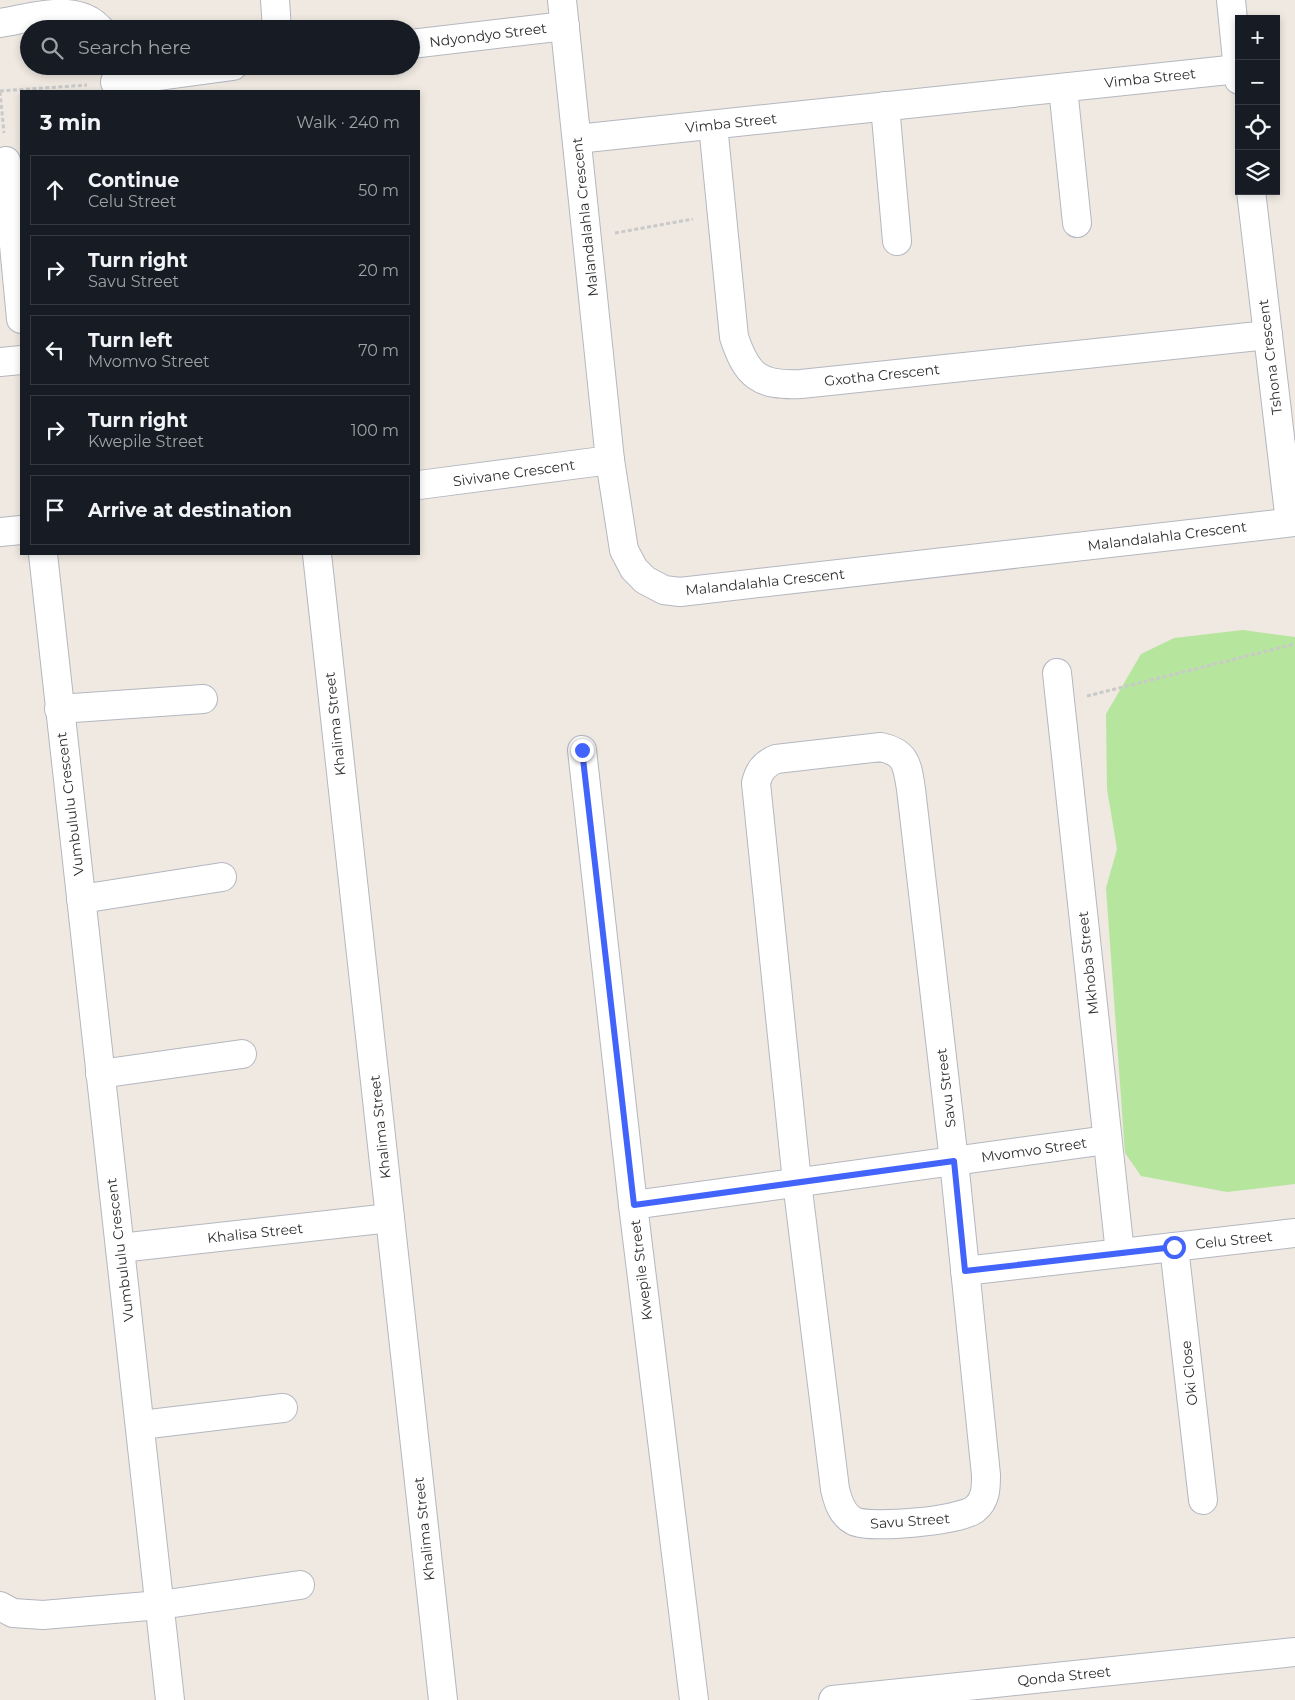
<!DOCTYPE html>
<html lang="en">
<head>
<meta charset="utf-8">
<style>
  body { margin:0; font-family:Montserrat,sans-serif; background:#242831; color:#f1f3f6 }
  .controls { position:absolute; right:15px; top:15px; display:grid; overflow:hidden; border-radius:0px; box-shadow:0 2px 8px #0003 }
  .controls button { width:45px; height:45px; display:grid; place-items:center; padding:0; border:0; border-bottom:1px solid #363941; background:#171b24; color:#f1f3f6; font:25px sans-serif }
  .stop { position:absolute; width:15px; height:15px; margin:-11px; border:4px solid #4264fb; border-radius:50%; background:#fff }
  .stop.end { background:#4264fb; border-color:#fff; box-shadow:0 1px 5px #0008 }
  .list { margin:0; padding:0; list-style:none }
  h2 { display:flex; justify-content:space-between; align-items:center; height:65px; margin:0; padding:0 20px; font-size:21px }
  h2 small { font-size:16px; font-weight:400; color:#9ea1a6 }
  .list li { display:grid; grid-template-columns:32px 1fr auto; gap:15px; align-items:center; box-sizing:border-box; height:70px; margin:0 10px 10px; padding:0 10px; border:1px solid #363941; border-radius:0px }
  .list b { display:block; font-size:19px; white-space:nowrap }
  .list p { margin:0; font-size:16px; white-space:nowrap; color:#9ea1a6 }
  .list em { font-size:16px; font-style:normal; color:#9ea1a6 }
  .icon { flex:none; width:28px; height:28px; fill:none; stroke:currentColor; stroke-width:2; stroke-linecap:round; stroke-linejoin:round }
  .map { position:relative; flex:none; width:1295px; height:1700px; overflow:hidden }
  .search { position:absolute; background:#171b24; box-shadow:0 2px 8px #0003; left:20px; top:20px; width:400px; height:55px; display:flex; align-items:center; gap:12px; box-sizing:border-box; padding:0 18px; border-radius:28px; color:#9ea1a6; font-size:19px }
  .panel { position:absolute; background:#171b24; box-shadow:0 2px 8px #0003; left:20px; top:90px; width:400px; height:465px; border-radius:0px }
  .map>svg:first-child { display:block }
  .green { fill:#b6e59e }
  .lines { fill:none; stroke-linecap:round; stroke-linejoin:round }
  .minor-casing { stroke:#b4b7c1; stroke-width:30 }
  .path { stroke:#c9c9c9; stroke-width:3; stroke-dasharray:4 2.5; stroke-linecap:butt }
  .minor { stroke:#fff; stroke-width:28 }
  .route { stroke:#4264fb; stroke-width:6 }
  .labels { text-anchor:middle; stroke-width:4.5; stroke-linejoin:round; paint-order:stroke }
  .street-label { font-size:14px; fill:#2e2e2e; stroke:#fff }
</style>
</head>
<body>
<div class="map">
<svg width="1295" height="1700" viewBox="0 0 1295 1700">
  <rect width="100%" height="100%" fill="#efe9e1"/>
  <polygon class="green" points="1243,630 1295,637 1295,1184 1227,1192 1141,1176 1125,1153 1106,888 1117,849 1107,789 1106,714 1141,654 1174,638"/>
  <g class="lines">
    <g class="minor-casing">
      <g id="minor">
        <polyline points="275,0 277,29"/>
        <polyline points="562,0 610,460 624,550 634,569 645,580 664,590 680,592 1295,522"/>
        <polyline points="1231,0 1239,80"/>
        <path d="M0,23C31,18 76,2 100,29"/>
        <polyline points="411,44 565,26"/>
        <polyline points="115,82 233,66"/>
        <polyline points="1063,88 1077,223"/>
        <polyline points="885,106 897,241"/>
        <path d="M713,125L734,337C747,376 759,386 801,384L1268,335"/>
        <polyline points="577,139 1238,69"/>
        <polyline points="6,161 21,319"/>
        <polyline points="1251,191 1290,522"/>
        <polyline points="0,362 21,360"/>
        <polyline points="419,485 610,460"/>
        <polyline points="0,532 21,530"/>
        <polyline points="43,554 170,1700"/>
        <polyline points="317,554 443,1700"/>
        <polyline points="1057,673 1120,1253"/>
        <polyline points="59,709 203,699"/>
        <path d="M881,747C907,753 907,765 911,789L954,1161L986,1475C986,1488 986,1500 975,1509C961,1521 870,1529 854,1521C842,1515 838,1502 835,1489L797,1182L756,783C759,771 764,764 776,759Z"/>
        <polyline points="582,750 633,1205 694,1700"/>
        <polyline points="81,899 222,877"/>
        <polyline points="100,1074 242,1054"/>
        <polyline points="633,1205 1107,1140"/>
        <polyline points="1174,1247 1203,1500"/>
        <polyline points="120,1248 390,1218"/>
        <polyline points="965,1271 1295,1233"/>
        <polyline points="141,1425 283,1408"/>
        <polyline points="0,1606 13,1613 43,1615 160,1605 300,1585"/>
        <polyline points="833,1700 1295,1652"/>
      </g>
    </g>
    <g class="path">
      <polyline points="0,91 87,85"/>
      <polyline points="0,92 4,133"/>
      <polyline points="615,233 693,219"/>
      <polyline points="1087,696 1295,644"/>
    </g>
    <use href="#minor" class="minor"/>
  </g>
  <g class="lines">
    <polyline class="route" points="582,750 634,1205 954,1161 965,1271 1174,1247"/>
  </g>
  <g class="labels">
    <g class="street-label">
      <text transform="translate(488 35) rotate(-7)" y="5">Ndyondyo Street</text>
      <text transform="translate(1150 78) rotate(-6)" y="5">Vimba Street</text>
      <text transform="translate(731 123) rotate(-6)" y="5">Vimba Street</text>
      <text transform="translate(585 217) rotate(-96)" y="5">Malandalahla Crescent</text>
      <text transform="translate(1270 357) rotate(-97)" y="5">Tshona Crescent</text>
      <text transform="translate(882 375) rotate(-6)" y="5">Gxotha Crescent</text>
      <text transform="translate(514 473) rotate(-8)" y="5">Sivivane Crescent</text>
      <text transform="translate(1167 536) rotate(-7)" y="5">Malandalahla Crescent</text>
      <text transform="translate(765 582) rotate(-6)" y="5">Malandalahla Crescent</text>
      <text transform="translate(335 724) rotate(-96)" y="5">Khalima Street</text>
      <text transform="translate(70 804) rotate(-97)" y="5">Vumbululu Crescent</text>
      <text transform="translate(1088 963) rotate(-96)" y="5">Mkhoba Street</text>
      <text transform="translate(946 1088) rotate(-97)" y="5">Savu Street</text>
      <text transform="translate(380 1127) rotate(-96)" y="5">Khalima Street</text>
      <text transform="translate(1034 1150) rotate(-8)" y="5">Mvomvo Street</text>
      <text transform="translate(255 1233) rotate(-6)" y="5">Khalisa Street</text>
      <text transform="translate(1234 1240) rotate(-6)" y="5">Celu Street</text>
      <text transform="translate(120 1250) rotate(-97)" y="5">Vumbululu Crescent</text>
      <text transform="translate(641 1270) rotate(-97)" y="5">Kwepile Street</text>
      <text transform="translate(1189 1373) rotate(-96)" y="5">Oki Close</text>
      <text transform="translate(910 1521) rotate(-4)" y="5">Savu Street</text>
      <text transform="translate(424 1529) rotate(-96)" y="5">Khalima Street</text>
      <text transform="translate(1064 1676) rotate(-6)" y="5">Qonda Street</text>
    </g>
  </g>
</svg>
<div class="controls">
<button>+</button>
<button>−</button>
<button><svg class="icon" aria-label="locate" viewBox="0 0 24 24"><circle cx="12" cy="12" r="6"/><path d="M12 2v4M12 18v4M2 12h4M18 12h4"/></svg></button>
<button><svg class="icon" aria-label="layers" viewBox="0 0 24 24"><path d="M12 4l9 5-9 5-9-5zM3 14l9 5 9-5"/></svg></button>
</div>
<div class="stop" style="left:1174px;top:1247px"></div>
<div class="stop end" style="left:582px;top:750px"></div>
<div class="search"><svg class="icon" aria-label="search" viewBox="0 0 24 24"><circle cx="10" cy="10" r="6"/><path d="M15 15l6 6"/></svg>Search here</div>
<section class="panel">
<h2>3 min<small>Walk · 240 m</small></h2>
<ul class="list">
<li><svg class="icon" aria-label="ahead" viewBox="0 0 24 24"><path d="M12 20V5M6 11l6-6 6 6"/></svg><div><b>Continue</b><p>Celu Street</p></div><em>50 m</em></li>
<li><svg class="icon" aria-label="right" viewBox="0 0 24 24"><path d="M7 20v-9h11M14 6l5 5-5 5"/></svg><div><b>Turn right</b><p>Savu Street</p></div><em>20 m</em></li>
<li><svg class="icon" aria-label="left" viewBox="0 0 24 24"><path d="M17 20v-9H6M10 6l-5 5 5 5"/></svg><div><b>Turn left</b><p>Mvomvo Street</p></div><em>70 m</em></li>
<li><svg class="icon" aria-label="right" viewBox="0 0 24 24"><path d="M7 20v-9h11M14 6l5 5-5 5"/></svg><div><b>Turn right</b><p>Kwepile Street</p></div><em>100 m</em></li>
<li><svg class="icon" aria-label="arrive" viewBox="0 0 24 24"><path d="M6 21V4h12l-3 4 3 4H6"/></svg><div><b>Arrive at destination</b></div></li>
</ul>
</section>
</div>
</body>
</html>
